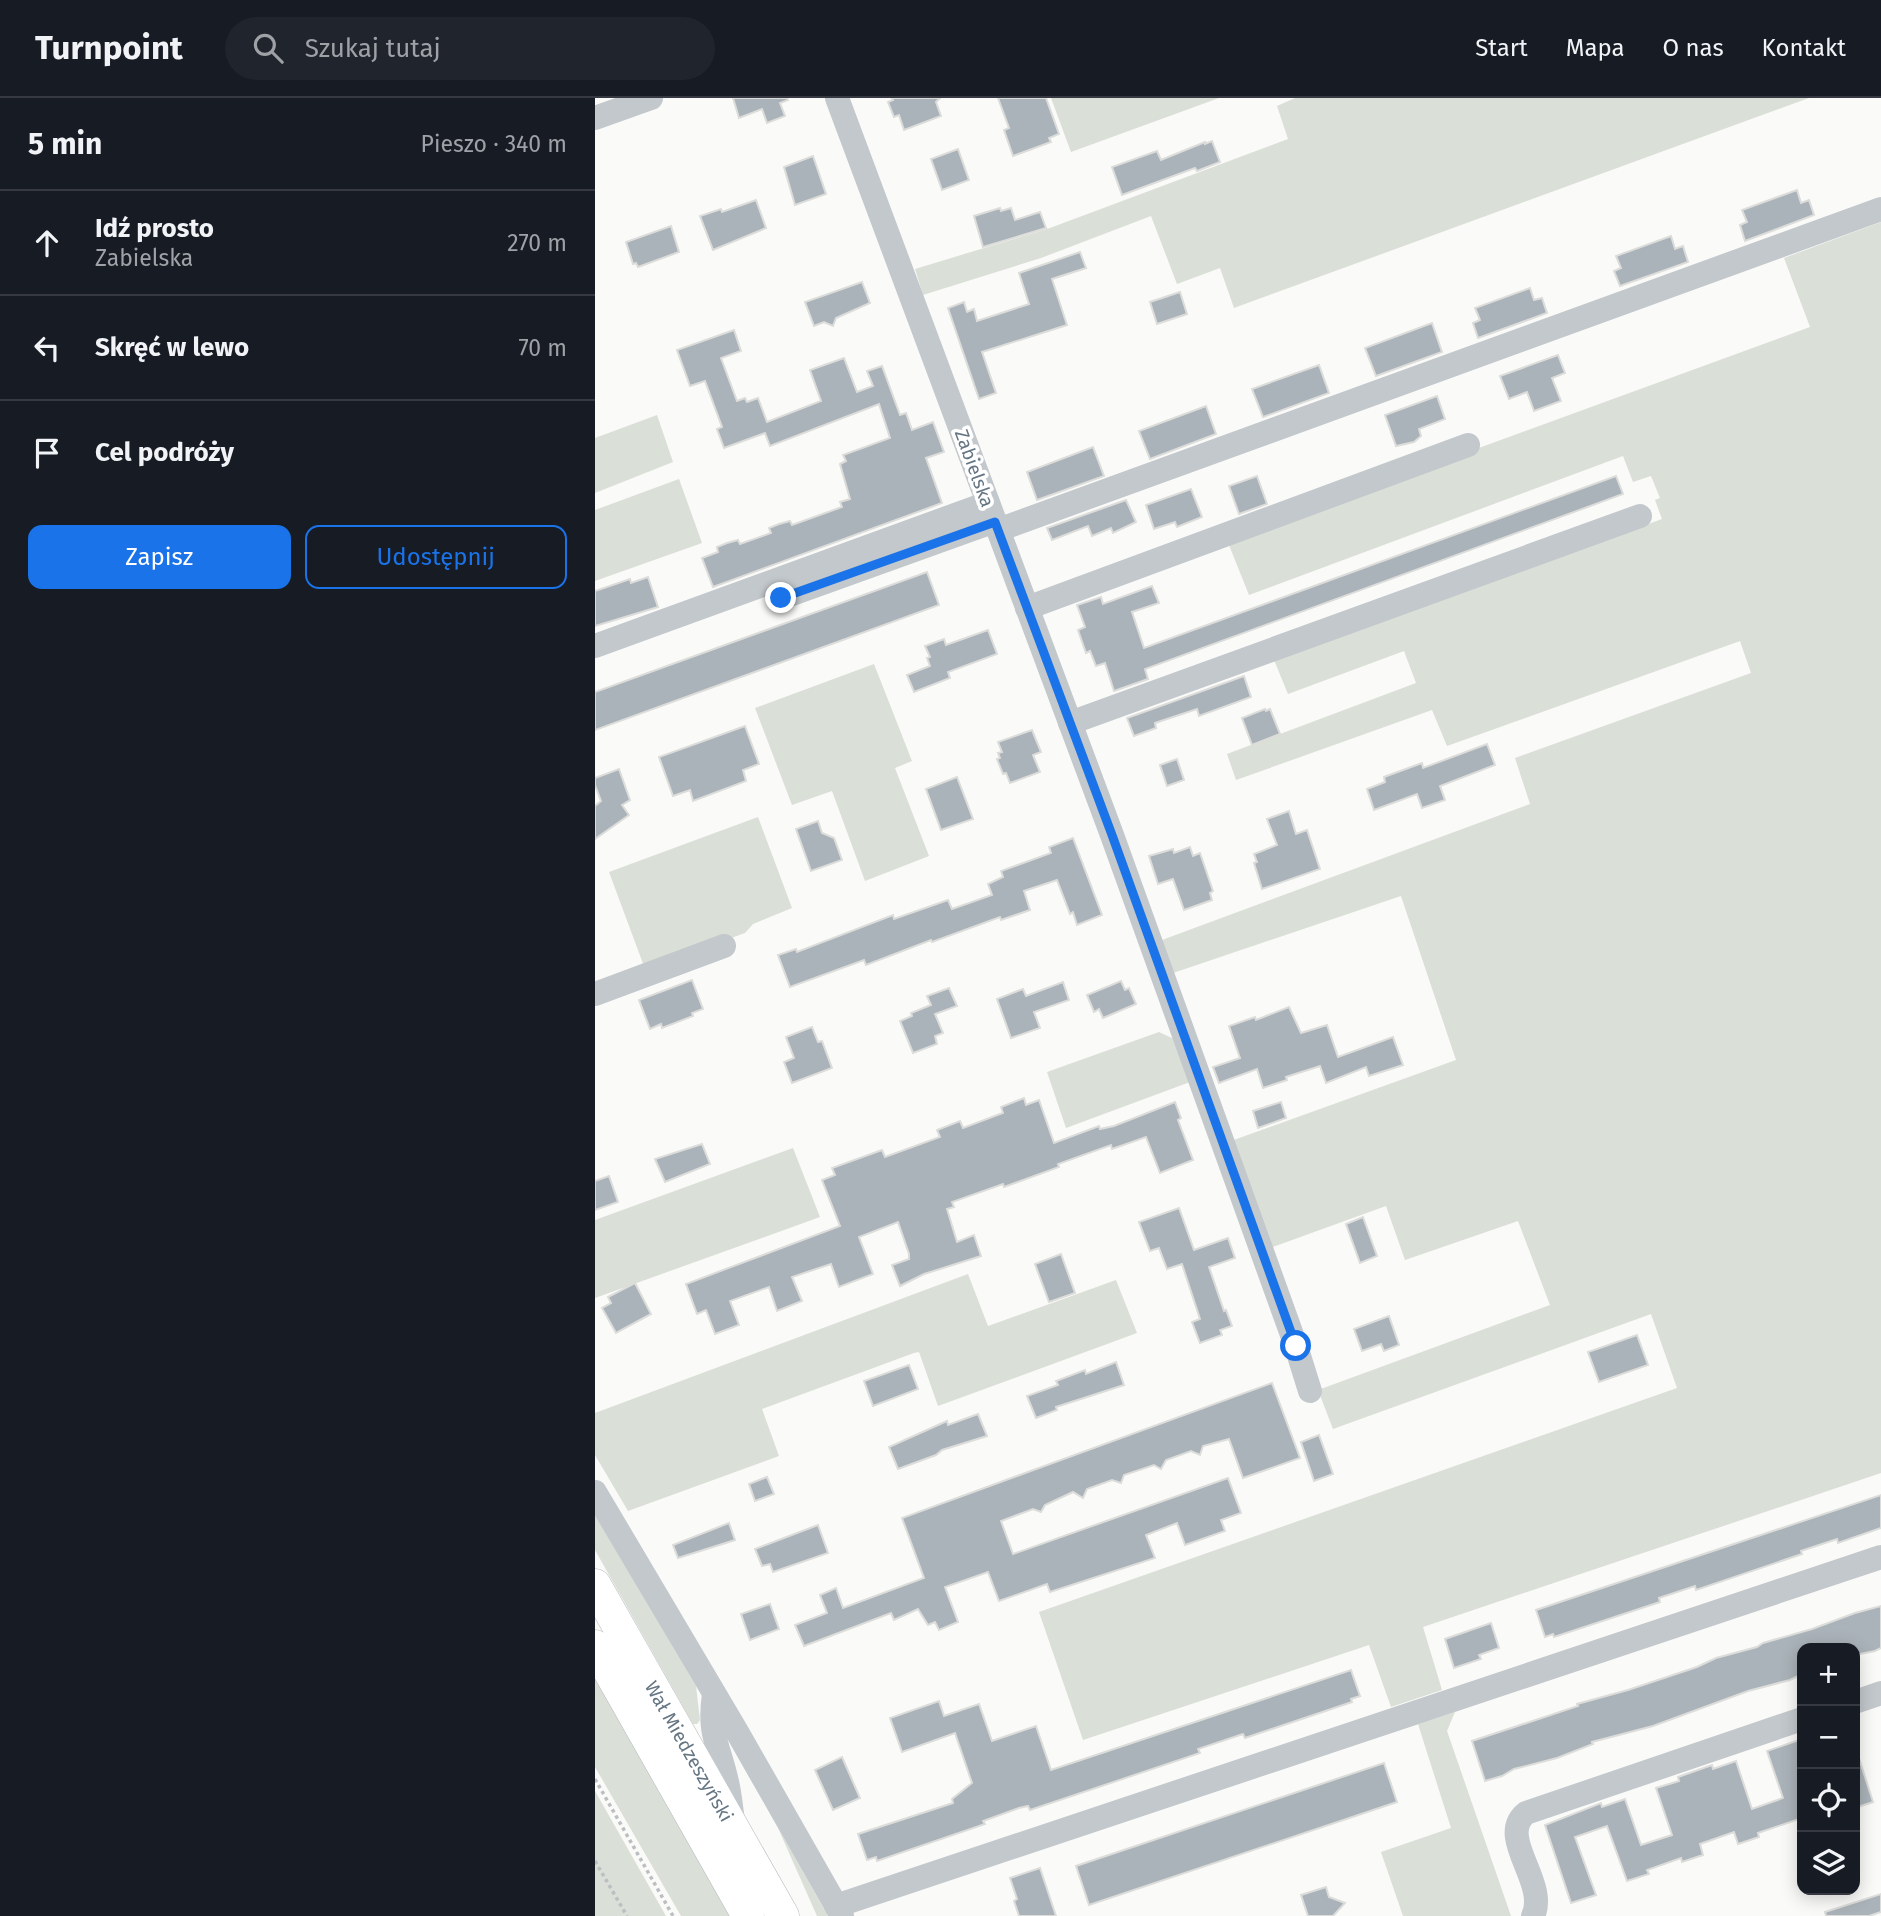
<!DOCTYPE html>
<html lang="pl">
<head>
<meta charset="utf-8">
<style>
  body { margin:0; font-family:"Fira Sans",sans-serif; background:#20242c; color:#f1f3f6 }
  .controls { position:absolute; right:21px; bottom:21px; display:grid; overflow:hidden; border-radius:14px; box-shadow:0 4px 18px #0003 }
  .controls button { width:63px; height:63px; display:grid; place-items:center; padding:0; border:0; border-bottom:2px solid #363941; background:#171b24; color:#f1f3f6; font:35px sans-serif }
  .stop { position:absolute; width:21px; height:21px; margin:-16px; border:5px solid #1a73e8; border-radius:50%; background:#fff }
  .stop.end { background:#1a73e8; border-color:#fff; box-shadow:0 2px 7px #0008 }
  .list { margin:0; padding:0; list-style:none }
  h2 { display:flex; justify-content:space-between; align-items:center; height:91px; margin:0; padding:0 28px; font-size:30px }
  h2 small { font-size:23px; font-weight:400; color:#9ea1a6 }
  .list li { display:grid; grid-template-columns:46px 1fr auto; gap:21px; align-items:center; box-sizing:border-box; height:105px; padding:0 28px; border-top:2px solid #363941 }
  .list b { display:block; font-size:26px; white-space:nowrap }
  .list p { margin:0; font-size:23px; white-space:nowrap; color:#9ea1a6 }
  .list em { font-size:23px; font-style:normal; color:#9ea1a6 }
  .actions { display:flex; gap:14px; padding:21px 28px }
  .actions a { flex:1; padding:16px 0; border:2px solid #1a73e8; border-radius:14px; text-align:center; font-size:24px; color:#1a73e8 }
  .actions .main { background:#1a73e8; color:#fff }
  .icon { flex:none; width:38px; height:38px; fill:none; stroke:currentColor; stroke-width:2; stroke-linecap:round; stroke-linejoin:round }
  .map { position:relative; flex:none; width:1286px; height:1818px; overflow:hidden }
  header { display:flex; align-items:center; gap:42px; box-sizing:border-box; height:98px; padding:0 35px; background:#171b24; border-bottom:2px solid #363941 }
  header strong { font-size:33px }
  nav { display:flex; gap:38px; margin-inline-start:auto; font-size:24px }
  .search { width:490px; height:63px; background:#20242c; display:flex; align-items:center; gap:18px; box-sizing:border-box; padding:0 24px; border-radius:38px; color:#9ea1a6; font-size:26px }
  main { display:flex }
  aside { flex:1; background:#171b24 }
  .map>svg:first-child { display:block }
  .green { fill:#dadfd7 }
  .building { fill:#aab3b9; stroke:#dcdcda; stroke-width:2 }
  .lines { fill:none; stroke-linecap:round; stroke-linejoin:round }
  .major-casing { stroke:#b5babe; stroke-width:33 }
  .path { stroke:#bbbfc2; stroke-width:3.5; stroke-dasharray:3.5 3.5; stroke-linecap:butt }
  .minor { stroke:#c3c8cc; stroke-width:24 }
  .major { stroke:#fff; stroke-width:32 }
  .route { stroke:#1a73e8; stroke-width:9 }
  .labels { text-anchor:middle; stroke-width:7; stroke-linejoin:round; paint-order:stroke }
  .street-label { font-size:19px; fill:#657683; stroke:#fff }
</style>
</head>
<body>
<header>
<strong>Turnpoint</strong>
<div class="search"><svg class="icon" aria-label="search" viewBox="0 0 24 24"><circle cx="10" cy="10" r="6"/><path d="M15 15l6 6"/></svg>Szukaj tutaj</div>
<nav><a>Start</a><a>Mapa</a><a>O nas</a><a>Kontakt</a></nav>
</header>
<main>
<aside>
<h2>5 min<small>Pieszo · 340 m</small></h2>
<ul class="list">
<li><svg class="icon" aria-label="ahead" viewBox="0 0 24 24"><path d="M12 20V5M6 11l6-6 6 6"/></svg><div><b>Idź prosto</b><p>Zabielska</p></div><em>270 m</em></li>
<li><svg class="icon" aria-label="left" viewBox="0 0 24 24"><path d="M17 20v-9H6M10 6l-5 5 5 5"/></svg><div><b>Skręć w lewo</b></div><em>70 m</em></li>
<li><svg class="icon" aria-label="arrive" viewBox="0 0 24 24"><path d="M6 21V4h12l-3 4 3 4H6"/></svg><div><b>Cel podróży</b></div></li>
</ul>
<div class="actions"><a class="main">Zapisz</a><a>Udostępnij</a></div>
</aside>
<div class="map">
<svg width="1286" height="1818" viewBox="0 0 1286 1818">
  <rect width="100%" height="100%" fill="#fafaf8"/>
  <g class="green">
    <polygon points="456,0 624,0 476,54"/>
    <polygon points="700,0 1214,0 639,210 625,170 582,186 556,118 446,160 328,197 320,171 455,130 693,41 682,8"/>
    <polygon points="1286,124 1286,1375 828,1529 847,1592 796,1609 774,1547 488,1642 444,1514 1082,1290 1056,1216 738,1331 723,1292 955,1207 923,1123 810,1162 791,1108 672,1151 636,1043 861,962 806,798 578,875 567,842 935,706 920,660 1156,575 1145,543 852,648 837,612 641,682 632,656 821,585 809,553 693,596 679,562 1067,421 1060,402 1065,400 1056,378 1038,384 1028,358 654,497 632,442 1215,229 1189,160"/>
    <polygon points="62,317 78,364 0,395 0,340"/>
    <polygon points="84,381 107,445 0,483 0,412"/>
    <polygon points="279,566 317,663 300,670 334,758 270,783 237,693 197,707 160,610"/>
    <polygon points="163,719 197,810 158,826 150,835 50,871 14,774"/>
    <polygon points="564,934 579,941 595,984 471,1030 452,974"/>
    <polygon points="198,1050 225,1119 0,1200 0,1122"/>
    <polygon points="373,1176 393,1228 521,1182 542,1235 343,1308 324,1254 319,1255 167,1311 184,1358 33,1413 0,1357 0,1315"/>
    <polygon points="0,1415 101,1588 105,1622 102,1626 98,1626 0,1452"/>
    <polygon points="0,1574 138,1818 86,1818 0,1669"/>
    <polygon points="860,1614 852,1633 916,1818 808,1818 786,1754 856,1730 823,1626"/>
    <polygon points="0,1693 71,1818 0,1818"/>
    <polygon points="183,1730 233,1818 222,1818"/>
  </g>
  <g class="building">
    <polygon points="138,0 192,0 193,2 185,5 190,18 172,25 167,11 144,20"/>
    <polygon points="297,0 345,0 341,4 346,18 309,32 304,17 299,19 293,4 298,2"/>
    <polygon points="403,0 451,0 464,36 454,40 456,44 418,58 409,32 414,30"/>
    <polygon points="617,43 625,64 602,73 600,70 527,97 517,69 562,53 566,62 610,44 610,46"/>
    <polygon points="363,51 374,82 347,92 336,61"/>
    <polygon points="218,58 231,96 200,107 189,69"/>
    <polygon points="1202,92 1206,105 1214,102 1219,117 1150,143 1145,127 1152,124 1147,112"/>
    <polygon points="161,102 171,130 118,152 105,118 126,111 127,114"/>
    <polygon points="405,110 406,113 416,110 420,122 445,114 451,130 388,149 379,118"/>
    <polygon points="76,128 84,154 43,169 41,165 38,166 31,144"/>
    <polygon points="1076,138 1080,151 1088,148 1093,164 1025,188 1019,173 1026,170 1021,158"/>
    <polygon points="485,154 491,170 457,181 472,227 387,254 401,295 384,301 353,210 369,204 372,214 379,211 382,223 434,206 424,175"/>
    <polygon points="267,184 275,205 241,220 238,228 229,224 219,228 210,204"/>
    <polygon points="935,190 939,202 947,200 952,215 883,240 878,225 885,222 880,210"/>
    <polygon points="585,194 592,216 562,226 555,204"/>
    <polygon points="837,225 847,254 781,278 770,250"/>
    <polygon points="139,232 146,253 126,260 142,303 150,300 152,304 163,300 172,324 226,303 215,272 249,260 262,294 278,288 272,273 287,268 305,317 311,315 317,332 338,324 349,354 331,360 347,405 118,489 107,460 123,454 122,449 132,445 143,442 145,446 176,435 174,430 184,426 195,423 197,427 247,409 245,404 255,401 245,366 251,363 248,357 295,340 284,306 175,348 170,335 129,350 122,331 127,329 110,283 95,288 82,252"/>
    <polygon points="963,257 970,275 957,280 966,303 939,313 932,294 914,301 905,278"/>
    <polygon points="724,267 734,295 668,319 657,291"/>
    <polygon points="842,298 850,321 824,331 826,338 819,344 801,348 790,317"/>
    <polygon points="611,308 621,336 555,361 544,333"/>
    <polygon points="498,349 509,378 442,402 432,374"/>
    <polygon points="662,378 672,406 644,416 634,388"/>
    <polygon points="1021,378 1028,396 550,571 553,581 519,593 510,565 501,568 495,553 491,555 483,532 490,529 482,507 506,499 508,506 557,488 564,505 537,514 549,550"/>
    <polygon points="596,391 607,419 582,429 580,424 559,431 551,407"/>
    <polygon points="531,402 541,424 518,435 516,430 497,438 493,428 457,442 452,430"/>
    <polygon points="332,474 344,507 0,632 0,594"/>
    <polygon points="53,479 63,509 0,528 0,493 35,481 36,485"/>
    <polygon points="393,532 402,556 353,574 355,580 319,594 312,577 335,568 332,560 335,559 330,548 349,541 351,547"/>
    <polygon points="649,578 656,599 604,618 602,611 560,625 561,630 539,638 532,620"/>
    <polygon points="670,611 671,613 675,611 685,636 657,647 647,620"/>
    <polygon points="150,628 164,666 148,672 151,683 98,703 95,692 78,698 64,659"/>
    <polygon points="437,632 446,654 438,657 445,674 415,685 411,675 408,676 402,661 405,660 403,655 407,654 403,644"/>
    <polygon points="892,646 900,667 845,688 850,702 827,710 822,696 779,712 772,691 790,684 789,679 827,665 828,670"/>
    <polygon points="582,661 589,682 572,688 565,667"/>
    <polygon points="24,671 35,702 27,707 34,717 0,741 0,708 6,703 0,687 0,680"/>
    <polygon points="362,679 378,721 346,732 331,691"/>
    <polygon points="694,713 701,736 712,732 725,771 667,791 659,765 662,764 659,756 682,747 672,721"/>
    <polygon points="223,723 227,735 239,740 247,762 216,773 201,731"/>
    <polygon points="478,740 507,817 482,827 478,814 475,816 462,782 429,793 435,812 406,822 405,819 337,844 336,842 271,867 269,862 195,889 183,857 201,851 202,854 298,817 299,821 353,802 357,811 397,797 393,786 408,779 406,773 456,755 454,749"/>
    <polygon points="595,749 598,758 605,755 618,793 615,795 617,802 589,812 578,781 563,786 554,758 578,751 579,755"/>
    <polygon points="97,882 108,911 97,915 98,918 67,930 66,926 55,931 44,902"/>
    <polygon points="526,883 530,892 534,890 541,906 508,920 504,911 499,914 492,897"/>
    <polygon points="468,884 474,902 439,914 445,930 416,940 402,901 428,891 431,898"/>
    <polygon points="354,890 362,908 340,916 348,935 340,938 342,946 318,955 305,923 317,918 316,915 336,907 332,898"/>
    <polygon points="694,909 706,935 732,927 743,959 798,939 808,967 774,978 771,969 731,985 725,968 691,979 692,982 668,990 662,971 624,985 618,969 645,960 634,928 660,919 661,922"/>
    <polygon points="217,929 223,944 227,943 237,970 197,985 189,964 199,960 191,939"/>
    <polygon points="429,1000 431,1007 444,1002 459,1045 504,1028 505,1031 519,1028 580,1004 586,1020 583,1022 598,1062 565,1075 551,1039 517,1051 516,1047 463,1066 464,1069 409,1089 408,1086 357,1104 359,1109 352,1111 362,1144 379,1137 386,1158 329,1176 305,1188 297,1167 314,1161 314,1156 303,1124 264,1139 278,1176 244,1189 236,1166 197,1179 207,1203 182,1213 174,1189 135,1203 144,1227 120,1236 111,1212 102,1216 91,1186 245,1128 227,1082 240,1077 237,1070 287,1052 290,1059 345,1039 342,1032 365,1023 368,1030 408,1015 406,1009"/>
    <polygon points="686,1004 691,1020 663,1030 658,1013"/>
    <polygon points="107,1046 115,1066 70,1084 60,1061"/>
    <polygon points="14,1078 23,1104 0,1112 0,1083"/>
    <polygon points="584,1110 599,1152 633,1140 640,1160 614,1169 629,1213 631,1212 637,1228 625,1232 627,1237 605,1245 597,1224 605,1221 587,1166 572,1171 564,1150 555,1153 544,1124"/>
    <polygon points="768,1119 782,1158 765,1165 751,1126"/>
    <polygon points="466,1156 480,1195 454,1204 440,1166"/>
    <polygon points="40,1185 56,1216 21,1235 7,1210 16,1205 13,1199"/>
    <polygon points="794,1218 804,1247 789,1253 786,1246 767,1253 759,1231"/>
    <polygon points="1042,1237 1053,1267 1004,1284 993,1254"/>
    <polygon points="521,1264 529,1287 461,1309 462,1312 441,1320 432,1298 463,1287 461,1283 490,1272 491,1276"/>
    <polygon points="314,1267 323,1291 278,1308 269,1283"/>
    <polygon points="677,1285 705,1360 648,1380 634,1341 608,1348 605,1357 596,1353 571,1362 566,1371 559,1367 529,1377 526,1385 517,1382 492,1391 488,1400 478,1394 450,1407 446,1414 438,1411 406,1423 418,1456 633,1380 646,1415 626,1422 630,1433 590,1447 582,1425 551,1437 560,1460 455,1494 452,1486 404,1503 393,1474 350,1489 363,1524 344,1532 340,1524 333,1527 323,1511 299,1522 296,1515 209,1548 200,1527 232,1515 225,1497 241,1490 248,1510 329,1480 307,1420"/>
    <polygon points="383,1316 392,1338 347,1352 341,1357 303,1371 294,1349 352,1323 353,1327"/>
    <polygon points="724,1337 738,1376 719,1383 706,1344"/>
    <polygon points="172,1379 179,1396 160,1403 154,1386"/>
    <polygon points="1286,1397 1286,1430 1243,1445 1242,1441 1206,1453 1207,1456 1101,1492 1100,1488 1064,1500 1065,1504 959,1539 958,1536 950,1539 941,1512"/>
    <polygon points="134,1425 140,1442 83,1460 78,1447"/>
    <polygon points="223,1427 233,1455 178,1474 175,1466 167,1468 160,1451"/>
    <polygon points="175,1506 184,1531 155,1542 146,1516"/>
    <polygon points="1286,1508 1286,1550 1280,1553 1260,1557 1260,1550 1207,1550 1207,1576 1195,1582 1153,1593 1058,1628 997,1644 998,1646 962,1660 919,1671 907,1678 890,1683 877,1643 983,1608 982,1606 1033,1592 1102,1569 1121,1560 1162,1549 1168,1545 1217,1531 1260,1515"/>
    <polygon points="896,1525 904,1550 884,1557 886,1561 859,1570 850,1541"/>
    <polygon points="756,1572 765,1598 756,1601 757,1604 650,1640 648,1636 603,1651 605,1655 435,1712 433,1708 424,1710 388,1723 390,1726 282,1763 281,1759 272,1762 263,1736 358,1705 357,1701 377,1685 360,1635 307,1654 295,1620 344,1603 349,1618 384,1606 397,1643 441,1628 456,1672"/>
    <polygon points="1207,1641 1207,1720 1163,1735 1164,1739 1143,1746 1139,1734 1105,1746 1108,1757 1087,1764 1086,1760 1052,1772 1054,1776 1032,1783 1012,1728 980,1739 1001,1797 976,1805 950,1727 1006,1705 1007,1709 1030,1701 1046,1747 1077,1737 1061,1690 1084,1683 1083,1679 1117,1667 1118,1671 1141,1663 1157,1711 1188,1700 1172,1653"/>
    <polygon points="1263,1657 1278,1704 1260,1710 1260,1658"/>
    <polygon points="247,1659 265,1700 238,1712 220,1672"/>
    <polygon points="789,1665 802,1704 494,1807 481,1768"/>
    <polygon points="445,1770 461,1818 424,1818 419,1803 422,1801 415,1780"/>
    <polygon points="731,1789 734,1799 750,1805 738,1818 713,1818 706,1797"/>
    <polygon points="1286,1796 1286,1814 1274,1818 1231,1818 1230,1814"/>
  </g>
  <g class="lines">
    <g class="major-casing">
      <g id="major">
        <path id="s1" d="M0,1487L188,1818"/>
        <polyline points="0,1548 153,1818"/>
      </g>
    </g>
    <g class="path">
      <polyline points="0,1681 78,1818"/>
      <polyline points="0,1763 32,1818"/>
    </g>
    <g class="minor">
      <polyline points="242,0 517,737 701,1248 715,1293"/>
      <polyline points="0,20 56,0"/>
      <polyline points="403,432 1286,111"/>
      <polyline points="186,500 400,423"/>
      <polyline points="432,510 873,347"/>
      <polyline points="0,548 393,405"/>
      <polyline points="475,625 1045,418"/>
      <polyline points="0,896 129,848"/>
      <polyline points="0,1394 141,1632 247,1818"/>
      <path d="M119,1596C113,1637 124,1647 132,1684C135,1696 136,1710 138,1723"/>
      <polyline points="1260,1604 1286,1595"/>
      <polyline points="241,1808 1286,1459"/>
      <path d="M938,1818C954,1785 901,1739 931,1715L1207,1621"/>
    </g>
    <use href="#major" class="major"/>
  </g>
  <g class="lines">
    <polyline class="route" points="186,500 400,424 517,737 701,1248"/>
  </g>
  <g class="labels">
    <g class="street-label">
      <text transform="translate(380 370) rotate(70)" y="7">Zabielska</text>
      <text dy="7" stroke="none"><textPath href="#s1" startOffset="191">Wał Miedzeszyński</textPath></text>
    </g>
  </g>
</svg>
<div class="controls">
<button>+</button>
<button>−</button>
<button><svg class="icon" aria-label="locate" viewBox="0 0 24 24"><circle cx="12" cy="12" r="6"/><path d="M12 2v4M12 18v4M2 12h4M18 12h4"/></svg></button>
<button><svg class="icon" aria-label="layers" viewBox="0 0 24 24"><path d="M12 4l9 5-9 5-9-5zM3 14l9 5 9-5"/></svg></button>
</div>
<div class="stop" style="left:701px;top:1248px"></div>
<div class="stop end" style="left:186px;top:500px"></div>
</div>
</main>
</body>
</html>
